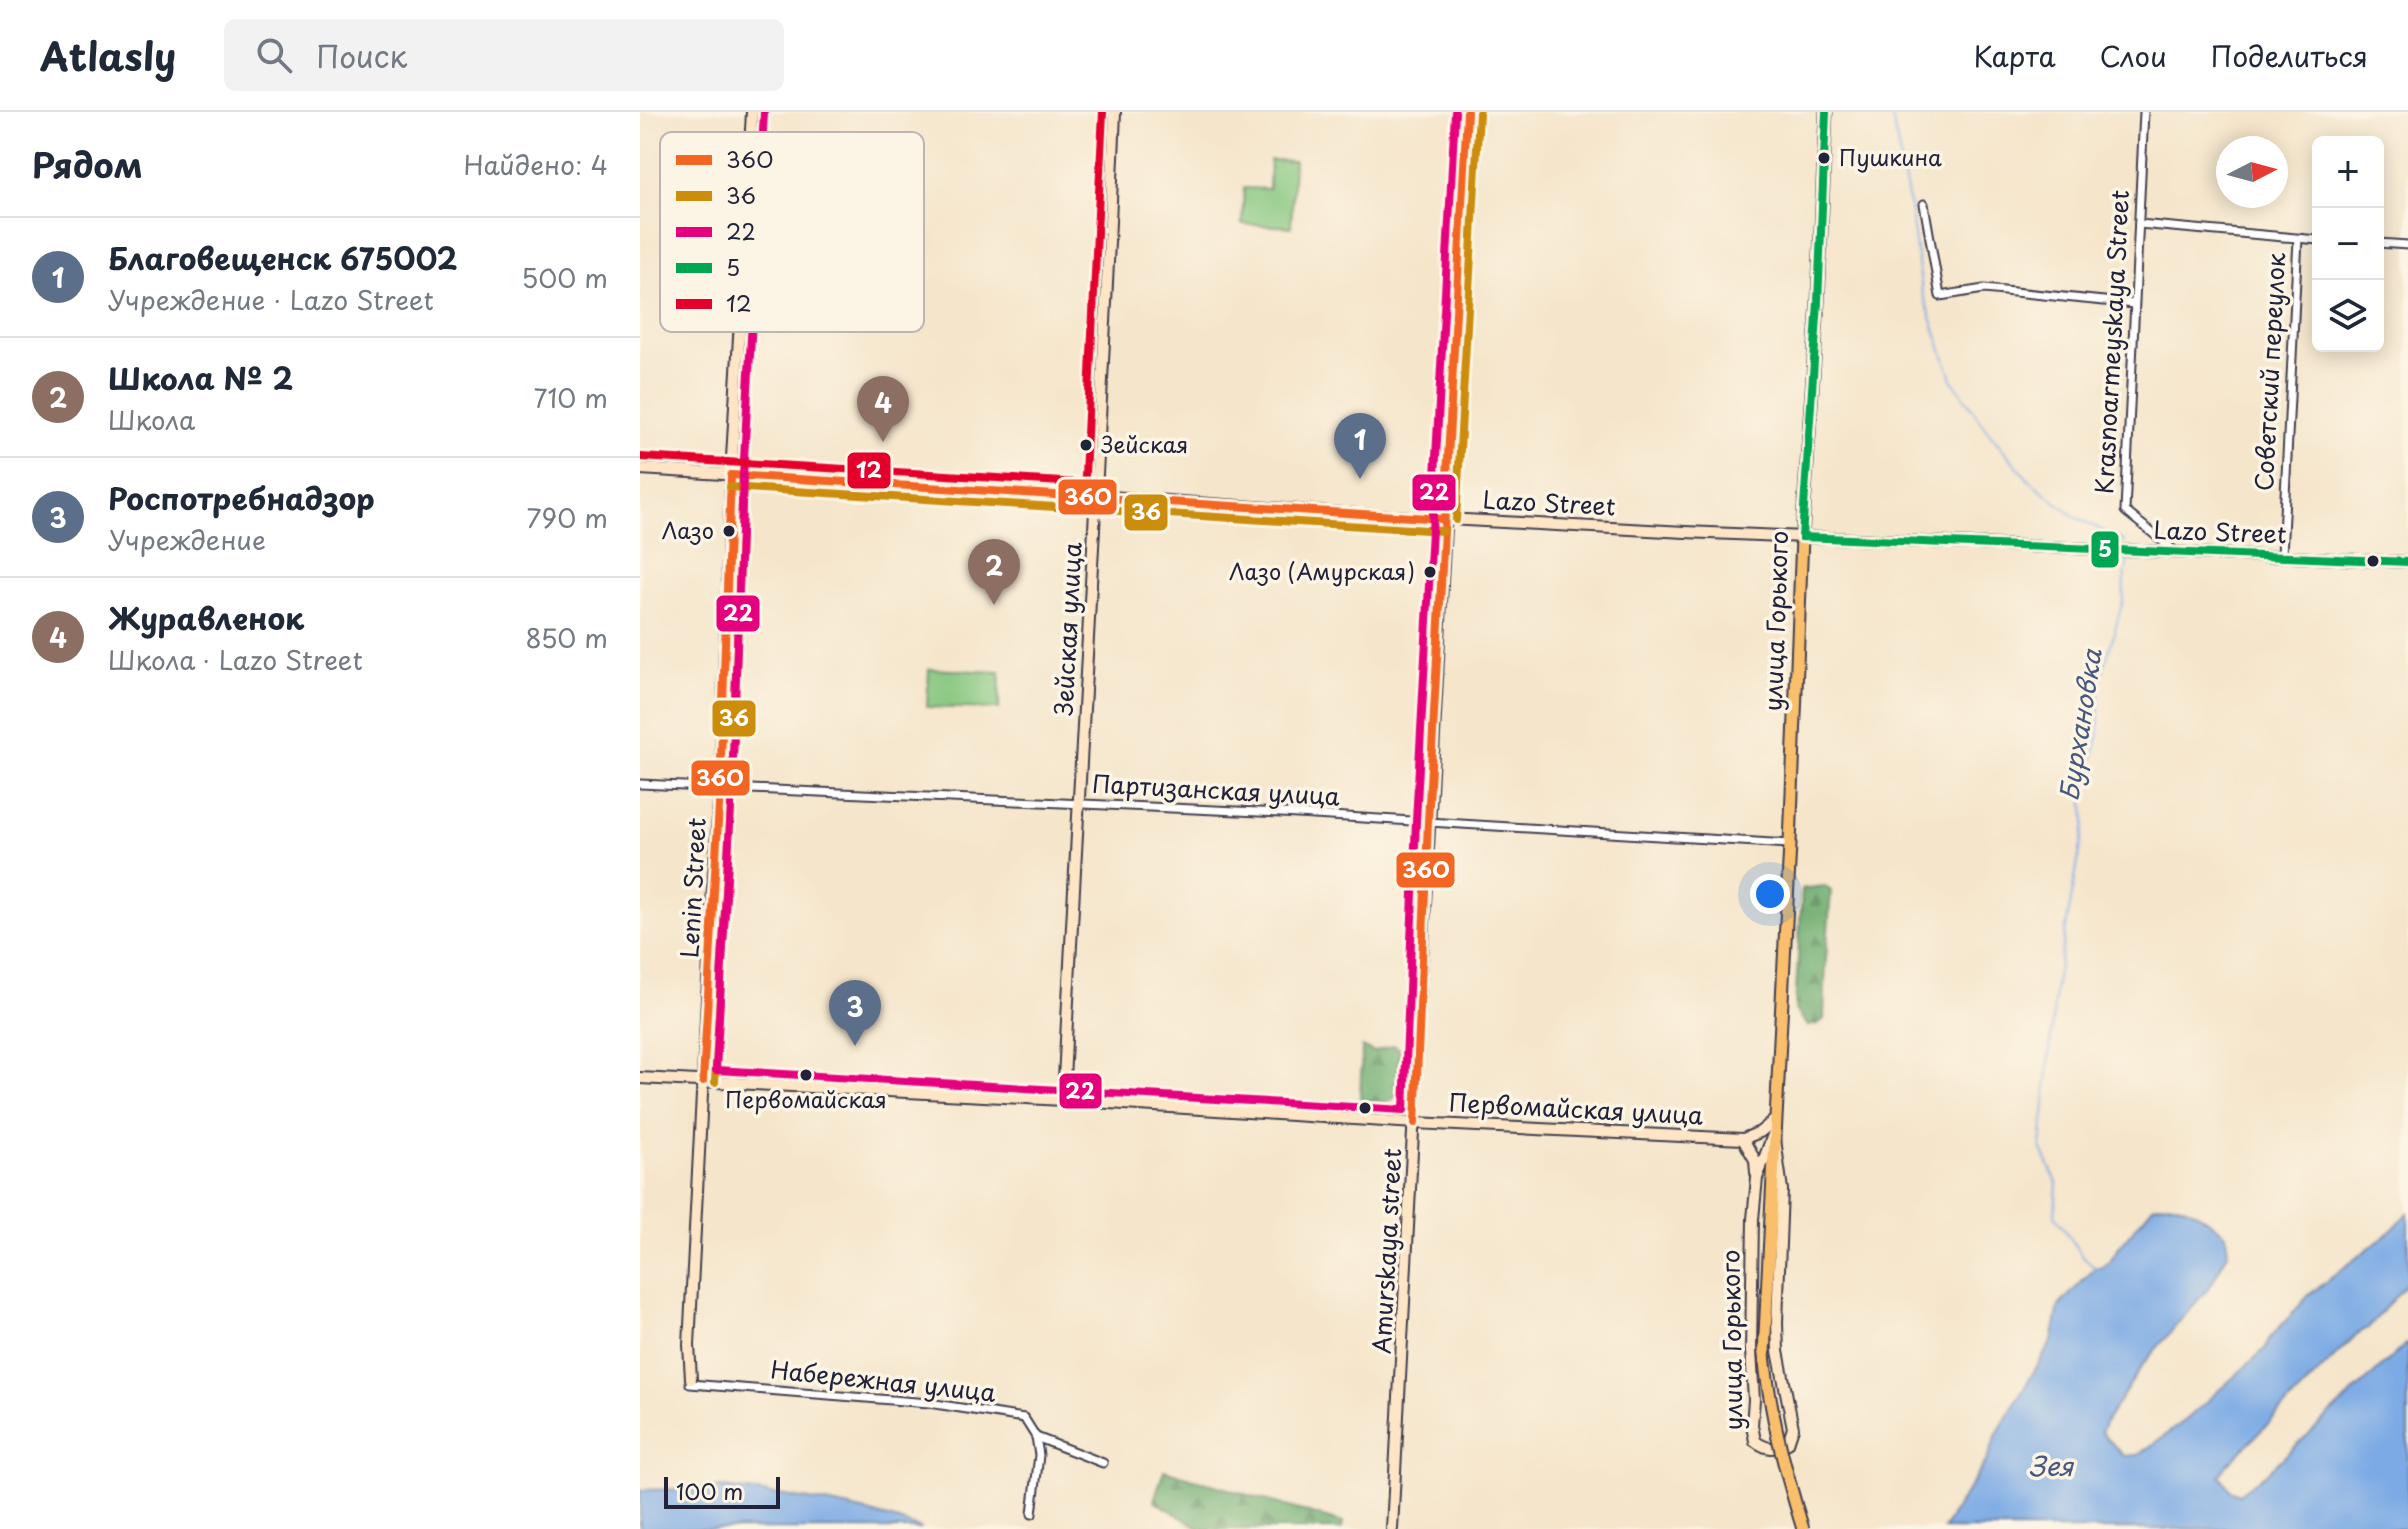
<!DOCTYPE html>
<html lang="ru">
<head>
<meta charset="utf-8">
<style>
  body { margin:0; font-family:"Playpen Sans",sans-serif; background:#f2f2f3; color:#1f2937 }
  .controls { position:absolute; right:24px; top:24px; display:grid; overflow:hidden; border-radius:12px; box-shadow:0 4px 20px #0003 }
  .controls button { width:72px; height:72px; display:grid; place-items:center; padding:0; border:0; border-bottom:2px solid #e0e1e3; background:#fff; color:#1f2937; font:40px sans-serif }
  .compass { position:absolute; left:1576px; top:24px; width:72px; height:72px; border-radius:50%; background:#fff; box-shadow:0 4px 20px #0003; rotate:84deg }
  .scale { position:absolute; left:24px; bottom:20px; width:116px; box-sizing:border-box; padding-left:8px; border:4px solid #22223b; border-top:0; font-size:22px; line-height:28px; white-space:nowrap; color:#22223b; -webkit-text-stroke:6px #fcf5e5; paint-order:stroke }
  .you { position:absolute; left:1130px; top:782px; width:28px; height:28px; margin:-20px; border:6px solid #fff; border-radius:50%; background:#1a73e8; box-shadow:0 0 0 12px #1a73e833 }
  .badge { display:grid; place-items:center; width:52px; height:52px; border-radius:50%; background:#1f6fb2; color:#fff; font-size:26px; font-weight:700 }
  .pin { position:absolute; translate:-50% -66px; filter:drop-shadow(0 2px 4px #0008) }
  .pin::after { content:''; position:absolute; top:42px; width:28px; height:24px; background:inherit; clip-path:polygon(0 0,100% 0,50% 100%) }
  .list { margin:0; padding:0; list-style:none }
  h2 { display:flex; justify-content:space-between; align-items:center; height:104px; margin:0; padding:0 32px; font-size:34px }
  h2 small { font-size:26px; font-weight:400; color:#747a83 }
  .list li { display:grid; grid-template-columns:52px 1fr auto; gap:24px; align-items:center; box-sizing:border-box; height:120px; padding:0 32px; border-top:2px solid #e0e1e3 }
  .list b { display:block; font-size:30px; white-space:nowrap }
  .list p { margin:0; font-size:26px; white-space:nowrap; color:#747a83 }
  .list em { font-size:26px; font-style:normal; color:#747a83 }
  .icon { flex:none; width:44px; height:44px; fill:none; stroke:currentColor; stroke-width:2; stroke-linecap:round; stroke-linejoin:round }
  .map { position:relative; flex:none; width:1768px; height:1417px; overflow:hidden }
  header { display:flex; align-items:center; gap:48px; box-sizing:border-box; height:112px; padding:0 40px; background:#fff; border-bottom:2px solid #e0e1e3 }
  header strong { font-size:38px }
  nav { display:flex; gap:44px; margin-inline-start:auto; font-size:28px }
  .search { width:560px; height:72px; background:#f2f2f3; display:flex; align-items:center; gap:20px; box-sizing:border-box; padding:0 28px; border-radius:12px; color:#747a83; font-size:30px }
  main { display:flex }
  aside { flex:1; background:#fff }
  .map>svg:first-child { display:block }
  .forest { fill:url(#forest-firs); stroke:#476654; stroke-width:2 }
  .pitch { fill:#85c67e; stroke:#54745c; stroke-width:2 }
  .water { fill:#7caae5; stroke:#4f6690; stroke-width:2 }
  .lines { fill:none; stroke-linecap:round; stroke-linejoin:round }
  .stream { stroke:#7caae5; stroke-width:2 }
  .street-casing { stroke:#423f50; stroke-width:11 }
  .secondary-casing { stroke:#423f50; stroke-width:14 }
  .primary-casing { stroke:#423f50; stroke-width:15 }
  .street { stroke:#fff; stroke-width:7 }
  .secondary { stroke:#fde5c5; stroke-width:10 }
  .primary { stroke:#f9bf6d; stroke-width:11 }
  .primary-bridge-casing { stroke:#423f50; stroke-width:15; stroke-linecap:butt }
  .primary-bridge { stroke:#f9bf6d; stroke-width:11 }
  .bus-1-casing { stroke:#fcf5e5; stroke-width:14 }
  .bus-2-casing { stroke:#fcf5e5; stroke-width:14 }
  .bus-3-casing { stroke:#fcf5e5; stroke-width:14 }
  .bus-4-casing { stroke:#fcf5e5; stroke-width:14 }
  .bus-5-casing { stroke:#fcf5e5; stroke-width:14 }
  .bus-1 { stroke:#f26522; stroke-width:8 }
  .bus-2 { stroke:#cc8c0c; stroke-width:8 }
  .bus-3 { stroke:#e5007d; stroke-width:8 }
  .bus-4 { stroke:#00a651; stroke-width:8 }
  .bus-5 { stroke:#e4002b; stroke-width:8 }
  .bus-dot { fill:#22223b; stroke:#fcf5e5; stroke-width:3 }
  .labels { text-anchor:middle; stroke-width:7; stroke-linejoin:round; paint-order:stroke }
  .bus-label { font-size:22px; fill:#22223b; stroke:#fcf5e5; text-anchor:start }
  .street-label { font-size:24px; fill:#22223b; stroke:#fcf5e5 }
  .water-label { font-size:26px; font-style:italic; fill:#46587f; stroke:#fcf5e5 }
  .key { fill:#fcf5e5; stroke:#bbb6b2; stroke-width:2 }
  .key-label { font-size:22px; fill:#22223b }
  .line-badge { stroke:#fcf5e5; stroke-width:3 }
  .badge-label { font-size:22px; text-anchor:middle; font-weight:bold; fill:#fff }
</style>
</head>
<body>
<header>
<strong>Atlasly</strong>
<div class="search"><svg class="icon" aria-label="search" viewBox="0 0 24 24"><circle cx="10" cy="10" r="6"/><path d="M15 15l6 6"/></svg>Поиск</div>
<nav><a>Карта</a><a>Слои</a><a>Поделиться</a></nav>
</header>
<main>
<aside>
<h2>Рядом<small>Найдено: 4</small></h2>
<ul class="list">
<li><span class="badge" style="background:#5c6f8a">1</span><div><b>Благовещенск 675002</b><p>Учреждение · Lazo Street</p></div><em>500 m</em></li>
<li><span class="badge" style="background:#8d6e63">2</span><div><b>Школа № 2</b><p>Школа</p></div><em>710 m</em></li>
<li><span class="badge" style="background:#5c6f8a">3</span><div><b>Роспотребнадзор</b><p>Учреждение</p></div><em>790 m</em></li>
<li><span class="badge" style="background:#8d6e63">4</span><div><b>Журавленок</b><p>Школа · Lazo Street</p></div><em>850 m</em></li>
</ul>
</aside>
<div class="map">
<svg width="1768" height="1417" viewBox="0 0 1768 1417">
  <defs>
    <pattern id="forest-firs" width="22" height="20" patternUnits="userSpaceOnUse" patternTransform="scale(2)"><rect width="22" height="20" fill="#6cab6d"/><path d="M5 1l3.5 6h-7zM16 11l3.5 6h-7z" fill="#588b5b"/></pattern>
  </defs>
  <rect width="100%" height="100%" fill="#fcf5e5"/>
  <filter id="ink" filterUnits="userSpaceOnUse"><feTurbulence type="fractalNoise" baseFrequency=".0125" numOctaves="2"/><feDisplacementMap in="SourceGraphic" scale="16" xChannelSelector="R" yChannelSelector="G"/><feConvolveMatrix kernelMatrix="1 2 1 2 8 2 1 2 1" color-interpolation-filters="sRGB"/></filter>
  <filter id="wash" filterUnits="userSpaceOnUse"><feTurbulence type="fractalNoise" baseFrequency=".006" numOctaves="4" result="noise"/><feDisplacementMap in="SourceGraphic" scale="32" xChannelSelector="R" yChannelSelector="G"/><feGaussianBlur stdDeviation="1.8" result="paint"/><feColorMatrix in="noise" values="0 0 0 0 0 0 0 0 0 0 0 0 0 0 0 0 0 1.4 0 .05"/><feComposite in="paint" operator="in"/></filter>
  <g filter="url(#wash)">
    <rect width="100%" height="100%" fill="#f5e5ca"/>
    <g class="forest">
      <polygon points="1184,774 1191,779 1186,846 1184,907 1178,912 1168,914 1155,898 1162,777"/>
      <polygon points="754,933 760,938 756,985 748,990 720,988 722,935 734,940"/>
      <polygon points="524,1358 703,1411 702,1417 560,1417 514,1388"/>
    </g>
    <g class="pitch">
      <polygon points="630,48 654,49 651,115 602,112 604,76 629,77"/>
      <polygon points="289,557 360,560 359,597 287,595"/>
    </g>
    <g class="water">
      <path d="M1527,1091C1551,1093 1567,1107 1586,1122L1588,1141L1571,1173L1504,1251L1465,1311L1461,1320L1484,1344L1498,1343L1547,1307L1625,1237L1629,1227L1669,1183L1752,1118L1768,1101V1170L1728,1216L1717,1222L1587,1353L1580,1363L1590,1378L1599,1382L1630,1358L1768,1230V1417H1303L1347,1348L1357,1322L1412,1229L1419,1194L1456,1155L1460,1156L1470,1149L1478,1136L1513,1094Z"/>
      <path d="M83,1376C150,1384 218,1393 282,1417H0V1378Z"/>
    </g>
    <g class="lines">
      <g class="stream">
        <polyline points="1251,0 1270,95 1282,179 1312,267 1345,316 1388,367 1435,405 1484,429 1484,432"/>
        <polyline points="1456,1157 1443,1145 1415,1103 1417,1071 1401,1036 1416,871 1445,711 1444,688 1459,621 1459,574 1483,489 1484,466 1488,452 1486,443"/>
      </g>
    </g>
  </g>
  <g filter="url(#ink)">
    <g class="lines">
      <g class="street-casing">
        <g id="street">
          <polyline points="1504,0 1485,399 1535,439"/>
          <polyline points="1284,92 1300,184 1344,177 1494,192"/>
          <polyline points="1499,112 1678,128"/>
          <polyline points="1738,131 1768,133"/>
          <polyline points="1642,443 1658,127"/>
          <polyline points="0,672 641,701 1150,732"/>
          <polyline points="51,1267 50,1272 289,1291 384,1306 396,1325 399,1343 392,1402"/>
          <polyline points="396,1325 463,1351"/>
        </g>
      </g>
      <g class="secondary-casing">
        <g id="secondary">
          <polyline points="0,357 456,384 733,403 1045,420 1768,450"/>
          <polyline points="0,966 423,988 775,1011 1103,1027 1120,1020 1135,1008"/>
          <path d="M423,988C439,659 461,330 475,0"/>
          <path d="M1134,1020L1142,1078L1137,1211L1138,1239L1153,1316L1148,1331C1135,1338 1127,1338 1115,1329L1112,1313L1114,1288L1111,1239L1113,1107L1117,1066Z"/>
          <polyline points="1103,1027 1115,1048 1116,1061"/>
          <polyline points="51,1267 49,1233 72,790 80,676 91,363 112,0"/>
          <polyline points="752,1417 827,0"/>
        </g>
      </g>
      <g class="primary-casing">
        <polyline id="primary" points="1124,1242 1150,732 1162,425 1178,190 1186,0"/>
      </g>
      <use href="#street" class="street"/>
      <use href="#secondary" class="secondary"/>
      <use href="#primary" class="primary"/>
      <g class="primary-bridge-casing">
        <path id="primary-bridge" d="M1124,1242C1130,1302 1145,1359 1163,1417"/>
      </g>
      <use href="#primary-bridge" class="primary-bridge"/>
      <g class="bus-1-casing">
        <g id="bus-1">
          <polyline points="91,363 804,407"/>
          <polyline points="63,969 80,676 91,363"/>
          <polyline points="775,1011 788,710 827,0"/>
        </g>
      </g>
      <g class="bus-2-casing">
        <g id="bus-2">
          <polyline points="90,375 803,419"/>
          <polyline points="816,408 839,1"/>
          <polyline points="75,970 92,676 103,363"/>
        </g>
      </g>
      <g class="bus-3-casing">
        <polyline id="bus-3" points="124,1 103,364 92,676 76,958 764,998 776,709 815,0"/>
      </g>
      <g class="bus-4-casing">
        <g id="bus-4">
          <polyline points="1162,425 1768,450"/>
          <polyline points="1162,425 1178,190 1186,0"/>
        </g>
      </g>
      <g class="bus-5-casing">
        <g id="bus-5">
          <polyline points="1,345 457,372"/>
          <polyline points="444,383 463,0"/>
        </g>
      </g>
      <use href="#bus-1" class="bus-1"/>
      <use href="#bus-2" class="bus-2"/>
      <use href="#bus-3" class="bus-3"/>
      <use href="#bus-4" class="bus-4"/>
      <use href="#bus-5" class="bus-5"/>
    </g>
  </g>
  <g class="bus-dot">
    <circle cx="1184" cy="46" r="7"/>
    <circle cx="446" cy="333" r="7"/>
    <circle cx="89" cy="419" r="7"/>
    <circle cx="1733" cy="449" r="7"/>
    <circle cx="790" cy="460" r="7"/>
    <circle cx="166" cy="963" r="7"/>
    <circle cx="725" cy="996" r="7"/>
  </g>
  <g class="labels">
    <g class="bus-label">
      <text x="1199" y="54">Пушкина</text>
      <text x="461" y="341">Зейская</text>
      <text x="74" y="427" text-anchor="end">Лазо</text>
      <text x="775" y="468" text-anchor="end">Лазо (Амурская)</text>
      <text x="166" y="996" text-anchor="middle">Первомайская</text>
    </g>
    <g class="street-label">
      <text transform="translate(1473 230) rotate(-87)" y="8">Krasnoarmeyskaya Street</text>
      <text transform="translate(1631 260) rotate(-87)" y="8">Советский переулок</text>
      <text transform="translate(909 392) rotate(3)" y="8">Lazo Street</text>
      <text transform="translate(1580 421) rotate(2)" y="8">Lazo Street</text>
      <text transform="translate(1137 509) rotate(-88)" y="8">улица Горького</text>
      <text transform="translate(429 517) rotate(-87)" y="8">Зейская улица</text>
      <text transform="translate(576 679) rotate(3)" y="8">Партизанская улица</text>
      <text transform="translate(54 776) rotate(-87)" y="8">Lenin Street</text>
      <text transform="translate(936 998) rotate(3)" y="8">Первомайская улица</text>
      <text transform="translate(748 1139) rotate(-87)" y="8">Amurskaya street</text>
      <text transform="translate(1093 1228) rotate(-91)" y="8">улица Горького</text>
      <text transform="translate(243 1270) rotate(6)" y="8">Набережная улица</text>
    </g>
    <g class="water-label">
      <text transform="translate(1441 613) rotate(-81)" y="9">Бурхановка</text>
      <text x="1411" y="1364">Зея</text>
    </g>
  </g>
  <rect x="20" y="20" width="264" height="200" rx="12" class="key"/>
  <rect x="36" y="43" width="36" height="10" fill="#f26522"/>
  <rect x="36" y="79" width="36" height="10" fill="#cc8c0c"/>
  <rect x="36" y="115" width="36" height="10" fill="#e5007d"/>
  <rect x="36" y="151" width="36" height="10" fill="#00a651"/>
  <rect x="36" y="187" width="36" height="10" fill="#e4002b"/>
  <g class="key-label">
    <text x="86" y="56">36О</text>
    <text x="86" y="92">36</text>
    <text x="86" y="128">22</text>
    <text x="86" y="164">5</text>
    <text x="86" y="200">12</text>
  </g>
  <g class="line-badge">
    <rect x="206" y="339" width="46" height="39" rx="8" fill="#e4002b"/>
    <rect x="771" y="361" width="46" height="39" rx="8" fill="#e5007d"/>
    <rect x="417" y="366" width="61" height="38" rx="8" fill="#f26522"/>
    <rect x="483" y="381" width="46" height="39" rx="8" fill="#cc8c0c"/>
    <rect x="1450" y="418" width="30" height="39" rx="8" fill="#00a651"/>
    <rect x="75" y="482" width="46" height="39" rx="8" fill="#e5007d"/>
    <rect x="71" y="587" width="46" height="39" rx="8" fill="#cc8c0c"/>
    <rect x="50" y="647" width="61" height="38" rx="8" fill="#f26522"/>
    <rect x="755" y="739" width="61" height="38" rx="8" fill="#f26522"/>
    <rect x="418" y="960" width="45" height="38" rx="8" fill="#e5007d"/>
  </g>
  <g class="badge-label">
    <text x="229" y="366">12</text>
    <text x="794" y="388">22</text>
    <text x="448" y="393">36О</text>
    <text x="506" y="408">36</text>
    <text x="1465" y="445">5</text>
    <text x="98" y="509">22</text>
    <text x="94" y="614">36</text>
    <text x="80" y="674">36О</text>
    <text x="786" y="766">36О</text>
    <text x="440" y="987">22</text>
  </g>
</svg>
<div class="controls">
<button>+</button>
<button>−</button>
<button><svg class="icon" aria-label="layers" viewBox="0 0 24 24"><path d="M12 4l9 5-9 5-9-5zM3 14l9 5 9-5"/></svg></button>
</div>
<svg class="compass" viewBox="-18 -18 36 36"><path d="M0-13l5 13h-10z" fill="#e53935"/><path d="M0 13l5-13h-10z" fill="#747a83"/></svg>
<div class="scale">100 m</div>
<div class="you"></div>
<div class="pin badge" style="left:720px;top:367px;background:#5c6f8a">1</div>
<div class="pin badge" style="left:354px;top:493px;background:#8d6e63">2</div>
<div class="pin badge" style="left:215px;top:934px;background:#5c6f8a">3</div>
<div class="pin badge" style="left:243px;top:330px;background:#8d6e63">4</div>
</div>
</main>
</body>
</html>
